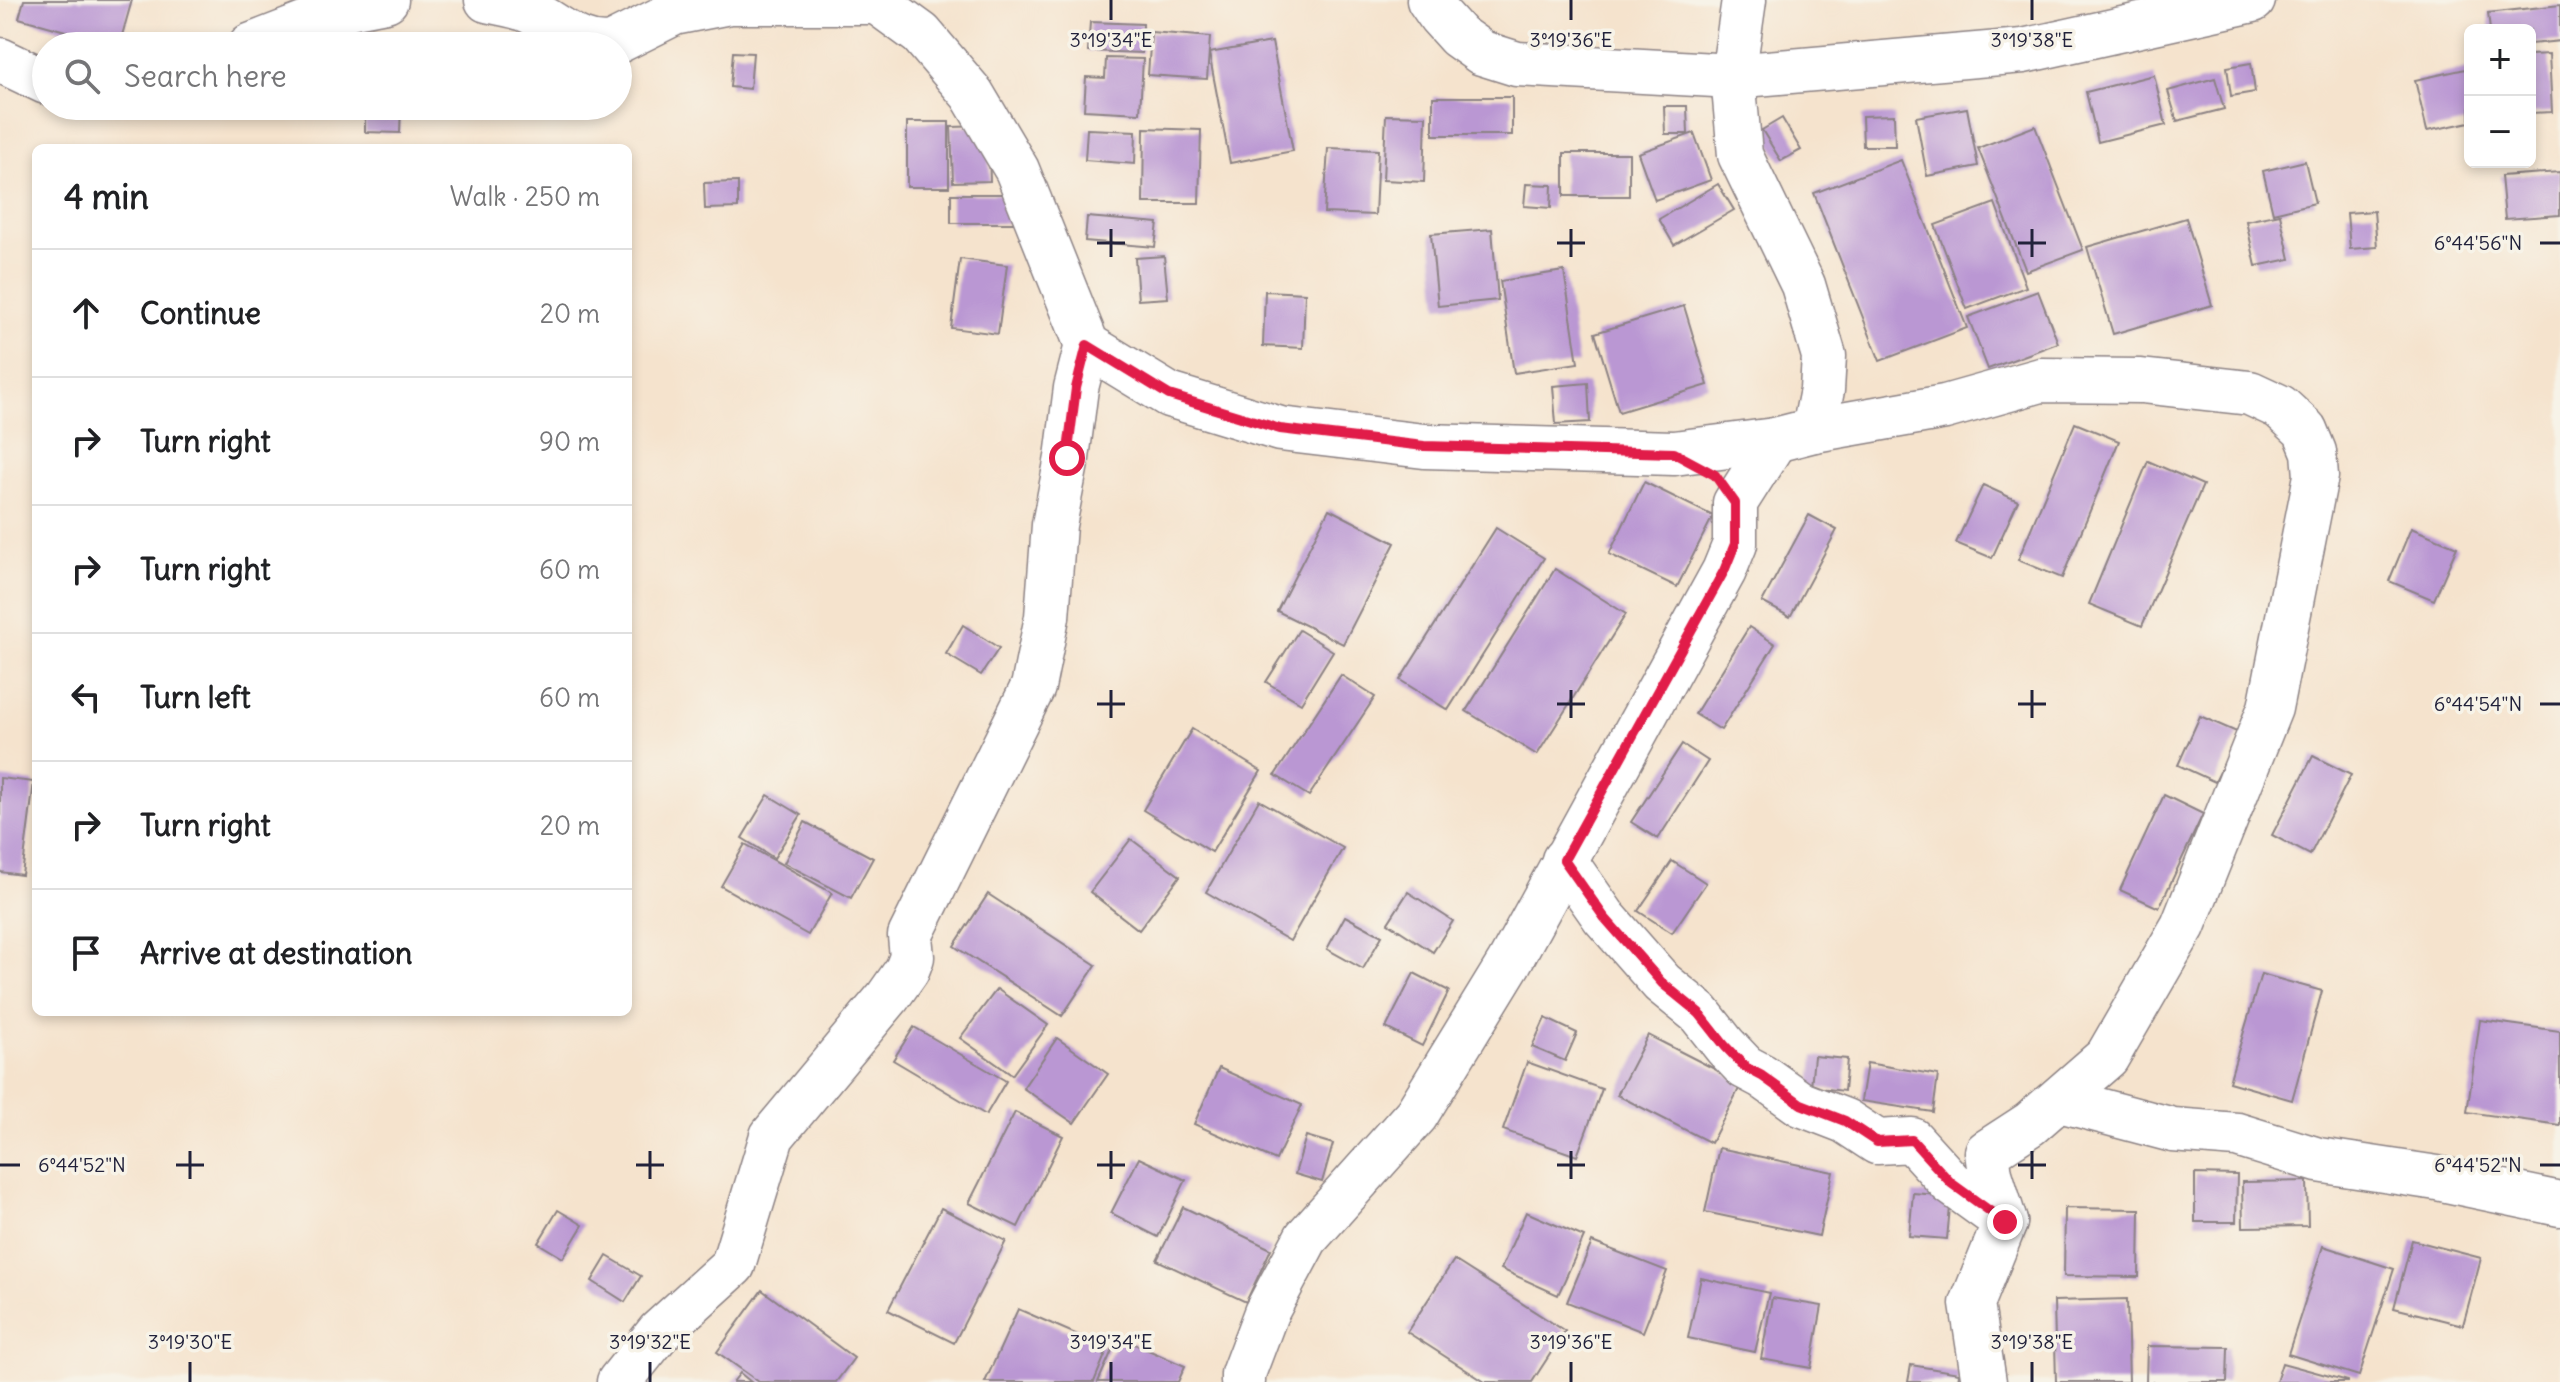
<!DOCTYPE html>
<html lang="en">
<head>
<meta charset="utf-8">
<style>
  body { margin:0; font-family:Delius,sans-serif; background:#f2f2f2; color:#202124 }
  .controls { position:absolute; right:24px; top:24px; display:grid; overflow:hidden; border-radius:12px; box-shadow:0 4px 12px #0003 }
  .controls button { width:72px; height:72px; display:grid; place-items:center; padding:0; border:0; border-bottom:2px solid #e0e0e0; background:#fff; color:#202124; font:40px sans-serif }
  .stop { position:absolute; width:24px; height:24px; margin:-18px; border:6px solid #e11d48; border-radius:50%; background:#fff }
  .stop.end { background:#e11d48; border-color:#fff; box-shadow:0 2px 8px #0008 }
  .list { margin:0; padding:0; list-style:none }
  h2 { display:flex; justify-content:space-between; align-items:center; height:104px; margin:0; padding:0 32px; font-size:34px }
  h2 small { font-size:26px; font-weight:400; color:#757577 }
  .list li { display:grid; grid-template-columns:52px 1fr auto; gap:24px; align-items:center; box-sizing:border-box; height:128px; padding:0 32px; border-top:2px solid #e0e0e0 }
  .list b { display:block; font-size:30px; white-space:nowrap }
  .list em { font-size:26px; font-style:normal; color:#757577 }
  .icon { flex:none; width:44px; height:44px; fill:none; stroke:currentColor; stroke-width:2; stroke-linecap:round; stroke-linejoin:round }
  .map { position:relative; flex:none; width:2560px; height:1382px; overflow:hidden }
  .search { position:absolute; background:#fff; box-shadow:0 4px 12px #0003; left:32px; top:32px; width:600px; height:88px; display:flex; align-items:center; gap:20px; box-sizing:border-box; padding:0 28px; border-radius:44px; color:#757577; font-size:30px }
  .panel { position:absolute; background:#fff; box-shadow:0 4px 12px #0003; left:32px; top:144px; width:600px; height:872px; border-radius:12px }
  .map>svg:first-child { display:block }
  .building { fill:#ba97d3 }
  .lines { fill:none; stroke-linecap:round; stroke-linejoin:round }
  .minor-casing { stroke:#8c8284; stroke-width:47 }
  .minor { stroke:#fff; stroke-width:44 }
  .route { stroke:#e11d48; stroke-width:10 }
  .ticks { fill:none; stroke:#22223b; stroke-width:3 }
  .ticks-label { font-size:20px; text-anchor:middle; fill:#22223b; stroke:#f7f3e8; stroke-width:7; stroke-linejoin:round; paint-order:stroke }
</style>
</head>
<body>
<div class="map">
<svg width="2560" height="1382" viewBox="0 0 2560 1382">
  <rect width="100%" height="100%" fill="#f7f3e8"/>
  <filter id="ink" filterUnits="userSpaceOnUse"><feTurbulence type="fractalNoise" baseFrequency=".0125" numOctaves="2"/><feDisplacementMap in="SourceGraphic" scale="16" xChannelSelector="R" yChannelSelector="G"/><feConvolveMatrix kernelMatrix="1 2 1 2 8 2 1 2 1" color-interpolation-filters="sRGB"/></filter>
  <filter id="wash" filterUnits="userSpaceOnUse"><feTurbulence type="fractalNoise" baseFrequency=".006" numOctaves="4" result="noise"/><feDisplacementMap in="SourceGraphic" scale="32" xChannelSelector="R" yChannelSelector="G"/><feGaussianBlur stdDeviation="1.8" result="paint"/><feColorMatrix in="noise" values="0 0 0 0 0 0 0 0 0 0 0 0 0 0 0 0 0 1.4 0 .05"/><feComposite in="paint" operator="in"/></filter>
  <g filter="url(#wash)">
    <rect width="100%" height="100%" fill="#f5e3cd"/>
    <g id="blocks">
      <g class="building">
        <polygon points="24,0 132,0 119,46 19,18"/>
        <polygon points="2560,5 2560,41 2530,44 2530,30 2490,30 2488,13"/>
        <polygon points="1090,22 1143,24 1142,53 1088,51"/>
        <polygon points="1151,32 1210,37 1207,79 1148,75"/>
        <polygon points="1272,42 1293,151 1230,163 1209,53"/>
        <polygon points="733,52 753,53 750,89 730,87"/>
        <polygon points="2549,54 2552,112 2530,113 2530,55"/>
        <polygon points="1106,58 1143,59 1140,113 1084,110 1086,77 1105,78"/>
        <polygon points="2251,63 2255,92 2231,96 2227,67"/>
        <polygon points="2470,68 2470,122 2427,131 2415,80"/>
        <polygon points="2154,75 2166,125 2098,142 2086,92"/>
        <polygon points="2215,78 2224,109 2177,121 2168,91"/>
        <rect x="1433" y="97" width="79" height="38"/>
        <polygon points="365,106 401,106 400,133 365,132"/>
        <polygon points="1664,106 1687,106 1688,134 1665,134"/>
        <polygon points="1967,108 1978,166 1927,176 1916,117"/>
        <polygon points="1386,115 1426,116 1424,182 1383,180"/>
        <polygon points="1894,115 1895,146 1863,146 1862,116"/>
        <polygon points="1782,118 1801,150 1781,161 1762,130"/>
        <rect x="907" y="122" width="42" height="65"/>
        <polygon points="988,126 990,181 953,182 951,127"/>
        <polygon points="2035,126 2083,250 2026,271 1978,148"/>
        <polygon points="1144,128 1201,130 1199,203 1143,203"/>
        <polygon points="1087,129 1136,131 1135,164 1085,160"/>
        <polygon points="1694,133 1711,180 1655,200 1638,153"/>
        <polygon points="1328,148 1378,150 1375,215 1324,213"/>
        <rect x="1564" y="153" width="65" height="43"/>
        <polygon points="1901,160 1967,328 1880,361 1814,193"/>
        <polygon points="2305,161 2315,203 2273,213 2263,171"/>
        <polygon points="2560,172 2560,215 2505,219 2501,176"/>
        <polygon points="738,182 738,208 705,209 704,183"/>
        <polygon points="1526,184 1552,185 1551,208 1524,206"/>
        <polygon points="1718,184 1734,210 1674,245 1659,219"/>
        <rect x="951" y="194" width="71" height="29"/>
        <polygon points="1995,203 2026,287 1967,309 1935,225"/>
        <polygon points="2374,211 2377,247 2350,249 2347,213"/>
        <polygon points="2280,214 2290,259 2256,266 2246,221"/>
        <polygon points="1087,217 1158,223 1155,247 1085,241"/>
        <polygon points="2186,218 2212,305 2113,334 2087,247"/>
        <polygon points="1492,229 1498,300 1438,306 1431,234"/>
        <polygon points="1164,256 1168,298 1138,300 1135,258"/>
        <polygon points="960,259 1007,265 998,334 951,328"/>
        <polygon points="1564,271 1578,363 1514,373 1500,281"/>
        <polygon points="1265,291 1305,293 1303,348 1263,346"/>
        <polygon points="2038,291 2058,343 1988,369 1968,317"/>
        <polygon points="1684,306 1708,385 1619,412 1595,333"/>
        <polygon points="1588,383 1590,422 1556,424 1553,386"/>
        <polygon points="2075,423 2119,441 2062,578 2018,560"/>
        <polygon points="2148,461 2203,485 2142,626 2089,604"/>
        <polygon points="1644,482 1713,516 1677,587 1609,554"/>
        <polygon points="1983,485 2018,501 1992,558 1956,543"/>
        <polygon points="1329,509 1395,543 1343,644 1277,611"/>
        <polygon points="1809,515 1837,530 1790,617 1762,602"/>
        <polygon points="1496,528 1544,558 1448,710 1400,680"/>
        <polygon points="2411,528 2457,547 2434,600 2389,581"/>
        <polygon points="1555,569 1626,614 1537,755 1466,711"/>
        <polygon points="963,625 999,648 981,675 946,654"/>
        <polygon points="1749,627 1775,644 1721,730 1695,714"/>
        <polygon points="1299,630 1333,651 1301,703 1266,682"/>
        <polygon points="1341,675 1375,697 1309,796 1275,775"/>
        <polygon points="2200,716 2239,733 2215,782 2178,765"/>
        <polygon points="1192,729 1261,771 1212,852 1143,810"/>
        <polygon points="1682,744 1708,761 1658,839 1631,822"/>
        <polygon points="2313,756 2351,775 2310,855 2272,835"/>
        <polygon points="0,778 34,782 22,875 0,872"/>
        <polygon points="768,795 801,815 774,858 742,838"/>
        <polygon points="2164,795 2203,814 2159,908 2120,890"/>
        <polygon points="1259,800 1343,848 1290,941 1206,892"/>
        <polygon points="805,822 873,858 851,898 784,863"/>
        <polygon points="1131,839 1180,876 1139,930 1090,892"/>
        <polygon points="745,844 832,893 808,935 721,886"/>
        <polygon points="1672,861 1706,883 1672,933 1638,911"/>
        <polygon points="1408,892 1453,921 1433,952 1388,923"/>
        <polygon points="988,894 1096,965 1062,1016 954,946"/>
        <polygon points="1345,916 1382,936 1363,969 1327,949"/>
        <polygon points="1414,973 1449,991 1422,1046 1386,1028"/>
        <polygon points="2261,974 2322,991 2292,1100 2229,1082"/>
        <polygon points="997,989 1048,1025 1012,1075 960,1038"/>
        <polygon points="1545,1018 1577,1033 1565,1061 1532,1047"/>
        <polygon points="2480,1020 2560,1031 2560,1125 2467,1112"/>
        <polygon points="914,1027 1006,1081 986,1115 893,1060"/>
        <polygon points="1648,1035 1742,1083 1711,1143 1617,1095"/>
        <polygon points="1057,1038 1108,1074 1074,1123 1023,1088"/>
        <polygon points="1814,1056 1847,1059 1844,1091 1811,1087"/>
        <polygon points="1527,1062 1602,1089 1577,1156 1503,1130"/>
        <polygon points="1867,1063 1938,1075 1933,1112 1861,1101"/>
        <polygon points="1219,1068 1302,1105 1276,1160 1194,1124"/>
        <polygon points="1015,1112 1063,1136 1018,1227 969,1203"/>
        <polygon points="1306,1136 1333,1144 1322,1182 1295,1174"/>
        <polygon points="1719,1148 1833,1172 1819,1236 1705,1212"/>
        <polygon points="1139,1158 1186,1180 1158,1237 1111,1213"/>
        <polygon points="2195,1174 2237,1175 2236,1222 2195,1222"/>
        <polygon points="2307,1181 2308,1226 2243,1227 2242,1182"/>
        <polygon points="1913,1193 1951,1196 1947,1239 1909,1236"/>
        <polygon points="1183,1207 1271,1249 1246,1302 1157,1260"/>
        <polygon points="941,1208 1006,1241 954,1343 888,1310"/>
        <polygon points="2065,1208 2140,1209 2139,1277 2064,1276"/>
        <polygon points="558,1210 583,1225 563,1258 538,1243"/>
        <polygon points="1526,1212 1584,1237 1558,1295 1501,1269"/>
        <polygon points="2412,1240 2481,1258 2463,1325 2394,1308"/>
        <polygon points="1592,1242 1667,1271 1643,1332 1567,1302"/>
        <polygon points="2323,1246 2394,1269 2359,1376 2288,1354"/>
        <polygon points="607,1256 641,1276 625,1302 592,1281"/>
        <polygon points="1454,1260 1565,1331 1532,1382 1485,1382 1407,1332"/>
        <polygon points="1701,1278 1769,1293 1755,1352 1688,1338"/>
        <polygon points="762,1290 854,1358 836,1382 759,1382 717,1352"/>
        <polygon points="1772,1298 1822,1306 1811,1368 1761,1359"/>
        <polygon points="2127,1299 2129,1382 2056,1382 2054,1301"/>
        <polygon points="1018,1309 1108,1348 1094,1382 985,1382"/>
        <polygon points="1118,1337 1185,1366 1178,1382 1098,1382"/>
        <polygon points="2147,1346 2228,1347 2227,1382 2146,1382"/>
        <polygon points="2282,1363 2348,1381 2348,1382 2276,1382"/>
        <polygon points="1911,1365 1959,1373 1958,1382 1908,1382"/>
        <polygon points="740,1373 751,1382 733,1382"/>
      </g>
    </g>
  </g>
  <g filter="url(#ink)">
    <use href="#blocks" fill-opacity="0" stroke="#8c8284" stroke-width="2"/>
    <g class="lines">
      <g class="minor-casing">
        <g id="minor">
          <path d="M487,0C499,3 513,5 525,9C555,21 578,50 612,44L674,13L730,2H877L921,34L972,94L1017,170L1087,345L1169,395L1280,429L1424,446L1674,453L1775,440L1814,430L1945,407L2041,380L2141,381L2250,393L2280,407L2305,430L2314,452L2316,476L2270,708L2183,926L2107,1057L2030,1124L1987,1152L1990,1174L2005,1222L1972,1304L1984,1382"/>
          <polyline points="1429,0 1440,16 1458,36 1482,53 1517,64 1733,76 2023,51 2253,0"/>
          <polyline points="1744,0 1733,76 1740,155 1803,285 1824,356 1822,390 1814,430"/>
          <polyline points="250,46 350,7 386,0"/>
          <polyline points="0,60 46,82"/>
          <polyline points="1564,860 1604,917 1662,983 1699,1013 1725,1046 1745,1067 1762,1076 1801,1104 1845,1121 1877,1142 1912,1140 1951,1183 2005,1222"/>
          <polyline points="2060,1100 2173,1130 2237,1135 2318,1160 2437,1178 2560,1204"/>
          <polyline points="619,1382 659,1332 733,1265 772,1136 888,997 907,970 912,957 910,936 1033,687 1047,617 1054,525 1067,458 1076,388 1087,345"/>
          <polyline points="1243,1382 1243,1374 1266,1313 1306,1238 1416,1115 1509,963 1724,571 1735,544 1735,503 1775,440"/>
        </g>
      </g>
      <use href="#minor" class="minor"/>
    </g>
  </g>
  <g class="lines" filter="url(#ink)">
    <polyline class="route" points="1067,458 1076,388 1087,345 1169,395 1280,429 1424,446 1674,453 1715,475 1735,503 1735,544 1724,571 1564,860 1604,917 1662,983 1699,1013 1725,1046 1745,1067 1762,1076 1801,1104 1845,1121 1877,1142 1912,1140 1951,1183 2005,1222"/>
  </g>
  <path class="ticks" d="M1111,0V20M1571,0V20M2032,0V20M1111,229V257M1571,229V257M2032,229V257M1097,243H1125M1557,243H1585M2018,243H2046M2540,243H2560M1111,690V718M1571,690V718M2032,690V718M1097,704H1125M1557,704H1585M2018,704H2046M2540,704H2560M190,1151V1179M650,1151V1179M1111,1151V1179M1571,1151V1179M2032,1151V1179M0,1165H20M176,1165H204M636,1165H664M1097,1165H1125M1557,1165H1585M2018,1165H2046M2540,1165H2560M190,1362V1382M650,1362V1382M1111,1362V1382M1571,1362V1382M2032,1362V1382"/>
  <g class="ticks-label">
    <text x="1111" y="47">3°19'34"E</text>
    <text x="1571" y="47">3°19'36"E</text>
    <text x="2032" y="47">3°19'38"E</text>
    <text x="2478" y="250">6°44'56"N</text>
    <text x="2478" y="711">6°44'54"N</text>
    <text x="82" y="1172">6°44'52"N</text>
    <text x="2478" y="1172">6°44'52"N</text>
    <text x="190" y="1349">3°19'30"E</text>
    <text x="650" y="1349">3°19'32"E</text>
    <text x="1111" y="1349">3°19'34"E</text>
    <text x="1571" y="1349">3°19'36"E</text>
    <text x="2032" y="1349">3°19'38"E</text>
  </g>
</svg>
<div class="controls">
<button>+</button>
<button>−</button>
</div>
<div class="stop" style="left:1067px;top:458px"></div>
<div class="stop end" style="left:2005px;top:1222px"></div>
<div class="search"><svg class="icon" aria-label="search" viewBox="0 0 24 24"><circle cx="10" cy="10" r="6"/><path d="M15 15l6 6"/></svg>Search here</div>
<section class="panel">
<h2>4 min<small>Walk · 250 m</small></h2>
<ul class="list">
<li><svg class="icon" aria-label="ahead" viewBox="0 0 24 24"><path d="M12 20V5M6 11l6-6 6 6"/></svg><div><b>Continue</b></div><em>20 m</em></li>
<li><svg class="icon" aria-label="right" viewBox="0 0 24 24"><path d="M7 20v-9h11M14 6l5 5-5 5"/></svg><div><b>Turn right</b></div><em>90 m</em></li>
<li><svg class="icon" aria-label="right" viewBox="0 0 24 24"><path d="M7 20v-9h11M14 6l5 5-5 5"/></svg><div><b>Turn right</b></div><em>60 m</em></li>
<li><svg class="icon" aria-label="left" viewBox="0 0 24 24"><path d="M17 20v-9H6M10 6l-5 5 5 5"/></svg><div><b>Turn left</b></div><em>60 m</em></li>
<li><svg class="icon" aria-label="right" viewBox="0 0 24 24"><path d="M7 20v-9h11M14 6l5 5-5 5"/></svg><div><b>Turn right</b></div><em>20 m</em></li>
<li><svg class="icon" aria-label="arrive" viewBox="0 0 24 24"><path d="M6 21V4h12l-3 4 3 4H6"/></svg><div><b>Arrive at destination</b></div></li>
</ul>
</section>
</div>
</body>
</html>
